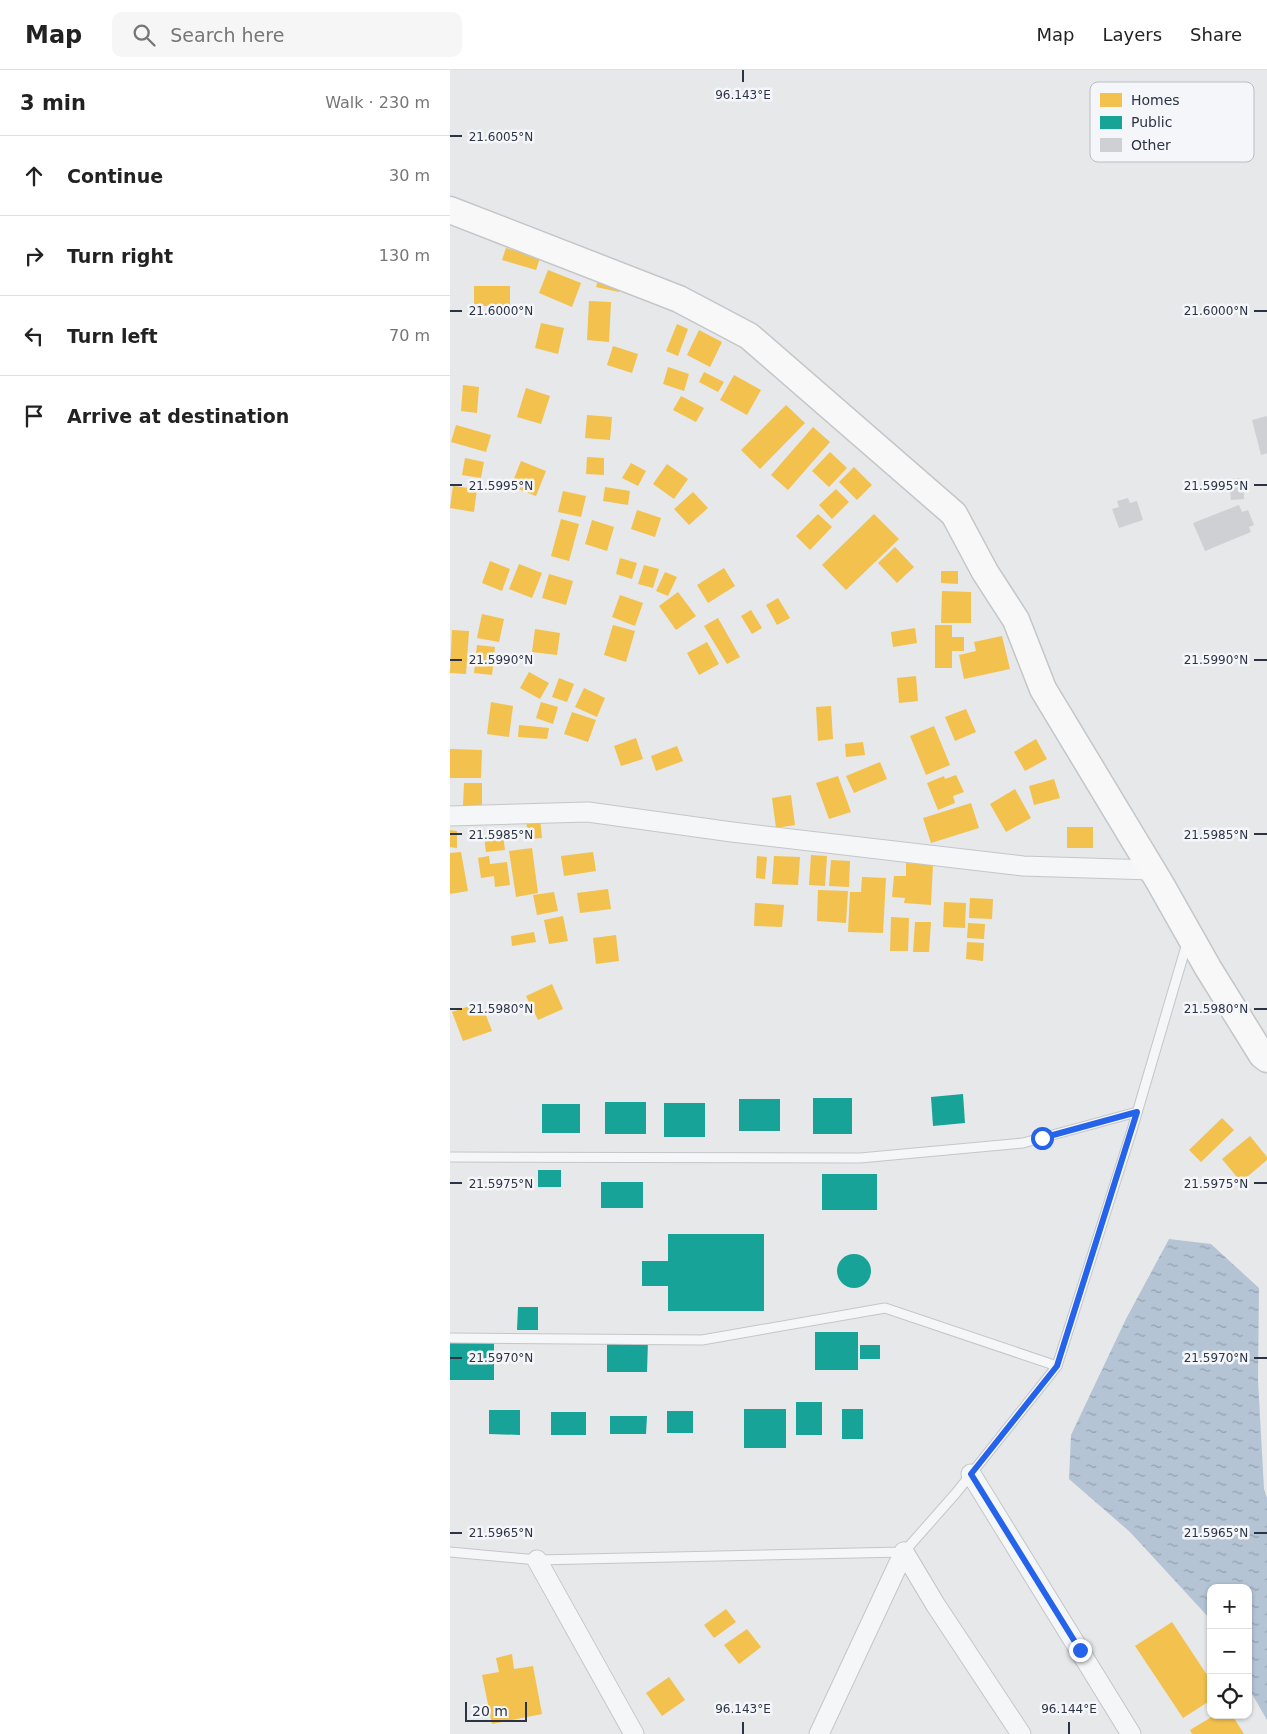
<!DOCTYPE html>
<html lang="en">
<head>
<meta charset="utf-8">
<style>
  body { margin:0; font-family:"DejaVu Sans",sans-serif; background:#f6f6f6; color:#222 }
  .controls { position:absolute; right:15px; bottom:15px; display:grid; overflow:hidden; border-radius:10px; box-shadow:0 1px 4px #0004 }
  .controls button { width:45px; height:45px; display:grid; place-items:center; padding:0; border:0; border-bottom:1px solid #e0e0e0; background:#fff; color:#222; font:25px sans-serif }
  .scale { position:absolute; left:15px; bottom:12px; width:62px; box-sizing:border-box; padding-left:5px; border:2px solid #2b3445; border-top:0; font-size:14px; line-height:18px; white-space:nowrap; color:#2b3445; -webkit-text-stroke:4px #f4f6f9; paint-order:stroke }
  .stop { position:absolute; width:15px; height:15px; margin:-11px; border:4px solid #2563eb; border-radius:50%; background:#fff }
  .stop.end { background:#2563eb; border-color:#fff; box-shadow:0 1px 5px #0008 }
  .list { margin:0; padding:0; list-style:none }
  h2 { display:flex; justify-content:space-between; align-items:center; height:65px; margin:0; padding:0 20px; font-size:21px }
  h2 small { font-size:16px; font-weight:400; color:#767676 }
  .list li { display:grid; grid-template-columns:32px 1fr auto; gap:15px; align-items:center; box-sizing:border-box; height:80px; padding:0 20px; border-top:1px solid #e0e0e0 }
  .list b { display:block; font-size:19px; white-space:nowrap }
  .list em { font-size:16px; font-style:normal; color:#767676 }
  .icon { flex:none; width:28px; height:28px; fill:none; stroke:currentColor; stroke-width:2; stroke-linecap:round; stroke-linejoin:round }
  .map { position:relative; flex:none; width:817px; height:1664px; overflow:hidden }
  header { display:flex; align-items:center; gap:30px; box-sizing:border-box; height:70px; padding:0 25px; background:#fff; border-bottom:1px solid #e0e0e0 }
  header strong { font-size:24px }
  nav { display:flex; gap:28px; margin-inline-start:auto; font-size:18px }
  .search { width:350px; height:45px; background:#f6f6f6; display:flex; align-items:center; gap:12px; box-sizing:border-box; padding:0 18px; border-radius:10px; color:#767676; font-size:19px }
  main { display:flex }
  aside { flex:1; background:#fff }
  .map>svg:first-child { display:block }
  .water { fill:url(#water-ripples) }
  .homes { fill:#f2c14e }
  .public { fill:#17a398 }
  .building { fill:#ced0d3 }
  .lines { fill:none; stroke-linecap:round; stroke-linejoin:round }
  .service-casing { stroke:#c4c6c8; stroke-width:11 }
  .minor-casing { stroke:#c4c6c8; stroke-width:21 }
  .secondary-casing { stroke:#c4c6c8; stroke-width:29 }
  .service { stroke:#f5f6f7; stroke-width:9 }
  .minor { stroke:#f5f6f7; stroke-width:19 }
  .secondary { stroke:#f8f8f8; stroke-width:26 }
  .route { stroke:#2563eb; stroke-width:6 }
  .ticks { fill:none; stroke:#2b3445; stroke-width:2 }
  .key { fill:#f4f6f9; stroke:#b8bcc3; stroke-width:1 }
  .key-label { font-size:14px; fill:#2b3445 }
  .ticks-label { font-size:12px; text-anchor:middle; fill:#2b3445; stroke:#f4f6f9; stroke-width:5; stroke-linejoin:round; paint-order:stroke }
</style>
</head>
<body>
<header>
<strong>Map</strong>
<div class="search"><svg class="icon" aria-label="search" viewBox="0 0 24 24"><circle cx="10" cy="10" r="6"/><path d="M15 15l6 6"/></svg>Search here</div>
<nav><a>Map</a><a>Layers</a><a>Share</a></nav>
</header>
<main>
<aside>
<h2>3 min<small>Walk · 230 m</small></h2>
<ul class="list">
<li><svg class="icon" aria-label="ahead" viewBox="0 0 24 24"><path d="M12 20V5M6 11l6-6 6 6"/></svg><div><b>Continue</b></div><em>30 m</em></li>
<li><svg class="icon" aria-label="right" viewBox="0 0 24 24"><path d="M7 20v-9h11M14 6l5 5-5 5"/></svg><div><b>Turn right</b></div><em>130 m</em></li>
<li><svg class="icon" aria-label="left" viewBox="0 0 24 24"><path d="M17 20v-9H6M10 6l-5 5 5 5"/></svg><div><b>Turn left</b></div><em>70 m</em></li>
<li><svg class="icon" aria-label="arrive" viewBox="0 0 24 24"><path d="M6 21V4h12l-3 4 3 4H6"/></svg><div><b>Arrive at destination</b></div></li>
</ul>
</aside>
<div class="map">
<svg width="817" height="1664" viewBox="0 0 817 1664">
  <defs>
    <pattern id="water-ripples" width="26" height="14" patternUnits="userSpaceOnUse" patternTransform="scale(1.25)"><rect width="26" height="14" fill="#b4c4d5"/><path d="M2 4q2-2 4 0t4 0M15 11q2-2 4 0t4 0" fill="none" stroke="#93a0af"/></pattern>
  </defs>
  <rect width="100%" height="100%" fill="#e6e8ea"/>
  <polygon class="water" points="719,1169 761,1174 809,1218 808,1310 814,1419 817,1428 817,1650 798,1617 798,1518 761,1518 761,1550 680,1462 619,1409 621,1365 676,1249"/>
  <g class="homes">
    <polygon points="56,178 90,188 86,200 52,190"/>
    <polygon points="98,200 131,213 122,237 89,223"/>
    <polygon points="149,207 171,211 169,222 146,217"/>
    <rect x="24" y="216" width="36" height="20"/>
    <polygon points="139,231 161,232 159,272 137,270"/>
    <polygon points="91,253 114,258 108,284 85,278"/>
    <polygon points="227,254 238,259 228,286 216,281"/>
    <polygon points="249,260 272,272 260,297 237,285"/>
    <polygon points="163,276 188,284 182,303 157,295"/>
    <polygon points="218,297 239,304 234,321 213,314"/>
    <polygon points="254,302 274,312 268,322 249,312"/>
    <polygon points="284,305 311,320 297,345 270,330"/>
    <polygon points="13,315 29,317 27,343 11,341"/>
    <polygon points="76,318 100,326 91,354 67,347"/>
    <polygon points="231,326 254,338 246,352 223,340"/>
    <polygon points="336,335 355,353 310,399 291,380"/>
    <polygon points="137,345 162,347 160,370 135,368"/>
    <polygon points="6,355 41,365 36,382 1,372"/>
    <polygon points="363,357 380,372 338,420 321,405"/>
    <polygon points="380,382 397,398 379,417 362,401"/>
    <polygon points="137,387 154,388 154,405 136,404"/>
    <polygon points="15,388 34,392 31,408 12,405"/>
    <polygon points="71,391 96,401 86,426 61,416"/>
    <polygon points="181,393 196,401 188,416 172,408"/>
    <polygon points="217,394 238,409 224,429 203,414"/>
    <polygon points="404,397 422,415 407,430 389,412"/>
    <polygon points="3,416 27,419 24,442 0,438"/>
    <polygon points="155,417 180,421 178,435 153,431"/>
    <polygon points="386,419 399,432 382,449 369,435"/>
    <polygon points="113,421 136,426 131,447 108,442"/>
    <polygon points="243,422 258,438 239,455 224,439"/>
    <polygon points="187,440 211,448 205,467 181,459"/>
    <polygon points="368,444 382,457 360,480 346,466"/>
    <polygon points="424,444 449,469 396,520 372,495"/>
    <polygon points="111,449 129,454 119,491 101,486"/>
    <polygon points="142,450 164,457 157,481 135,474"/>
    <polygon points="445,477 464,497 447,513 428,493"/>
    <polygon points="170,488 187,493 182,509 166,504"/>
    <polygon points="40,491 60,499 52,521 32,513"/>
    <polygon points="69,494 92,503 82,528 59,519"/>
    <polygon points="194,495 209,499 203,518 188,514"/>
    <polygon points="274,498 285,516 258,533 247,515"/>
    <polygon points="491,501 508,501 508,514 491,513"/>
    <polygon points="215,502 227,507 218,526 206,521"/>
    <polygon points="99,504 123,511 116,535 92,528"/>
    <polygon points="492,521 521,522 521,553 491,553"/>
    <polygon points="228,522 246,546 226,560 209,536"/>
    <polygon points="170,525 193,533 185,556 162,547"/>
    <polygon points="328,528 340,548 327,555 316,535"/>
    <polygon points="301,540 312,558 302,564 291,546"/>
    <polygon points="32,544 54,549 49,572 27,568"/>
    <polygon points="268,548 290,587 277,594 254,556"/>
    <polygon points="163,555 185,561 176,592 154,585"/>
    <polygon points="485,555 502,555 502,567 514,567 514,581 502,581 502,598 485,598"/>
    <polygon points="465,558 467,573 443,577 441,562"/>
    <polygon points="85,559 110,563 107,585 82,582"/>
    <polygon points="2,560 19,561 16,604 0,603"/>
    <polygon points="552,566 560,599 514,609 509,585 526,581 524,572"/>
    <polygon points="257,572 269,594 249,605 237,583"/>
    <polygon points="27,575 45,577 42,605 24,603"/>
    <polygon points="79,602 99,613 90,629 70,618"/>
    <polygon points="466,606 468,631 449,633 447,608"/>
    <polygon points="109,608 124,614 117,632 102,627"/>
    <polygon points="134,618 155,628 147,647 125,637"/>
    <polygon points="41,632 63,636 59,667 37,664"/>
    <polygon points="91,632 108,637 103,654 86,648"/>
    <polygon points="381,636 383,669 368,671 366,637"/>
    <polygon points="516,639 526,662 505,671 495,647"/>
    <polygon points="122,642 146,650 138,672 114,664"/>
    <polygon points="69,655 99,658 97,669 68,667"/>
    <polygon points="484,656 500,695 476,705 460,666"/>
    <polygon points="186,668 193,689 171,696 164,676"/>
    <polygon points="586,669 597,689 575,701 564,682"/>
    <polygon points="413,672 415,685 396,687 395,674"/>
    <polygon points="227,676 233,691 206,701 201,686"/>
    <polygon points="0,679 32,680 31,708 0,708"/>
    <polygon points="430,692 437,709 404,723 396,706"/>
    <polygon points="506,705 514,722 503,726 505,733 488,740 477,713 494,706 495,709"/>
    <polygon points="388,706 401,742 379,749 366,713"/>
    <polygon points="604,709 610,728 584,735 579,716"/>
    <polygon points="14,713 32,713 32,736 13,736"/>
    <polygon points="565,719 581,748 556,762 540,734"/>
    <polygon points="341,725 345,755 326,758 322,728"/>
    <polygon points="521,733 529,758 481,773 473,748"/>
    <polygon points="90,747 92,768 78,769 76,749"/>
    <rect x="617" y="757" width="26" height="21"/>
    <polygon points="0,760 7,761 7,778 0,777"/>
    <polygon points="53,765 55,780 36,782 34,767"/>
    <polygon points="82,778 88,823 66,827 59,781"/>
    <polygon points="11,782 18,821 0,824 0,783"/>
    <polygon points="143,782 146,801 114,806 111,786"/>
    <polygon points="361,785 377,786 375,816 359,815"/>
    <polygon points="39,786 40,794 57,792 60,815 45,817 44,806 31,808 28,788"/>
    <polygon points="307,786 317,787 315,809 306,808"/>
    <polygon points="324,786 350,787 348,815 322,814"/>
    <polygon points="381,790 400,791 399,817 379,816"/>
    <polygon points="456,793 483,794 481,835 454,833 455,828 442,827 444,806 456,806"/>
    <polygon points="412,807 436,808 433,863 398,862 400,822 411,822"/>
    <polygon points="158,819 161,839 130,843 127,823"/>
    <polygon points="368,820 398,821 396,853 367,851"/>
    <polygon points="104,822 108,841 87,845 83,825"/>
    <polygon points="520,828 543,829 542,849 519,848"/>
    <polygon points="494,832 516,833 515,858 493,857"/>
    <polygon points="305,833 334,835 332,857 304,856"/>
    <polygon points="113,846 118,871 99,874 94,850"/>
    <polygon points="441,847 459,848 458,881 440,881"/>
    <polygon points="465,852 481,852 479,882 463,882"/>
    <polygon points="518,853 535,854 534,869 517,868"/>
    <polygon points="84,862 86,872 62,876 61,866"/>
    <polygon points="166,865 169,891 146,894 143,868"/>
    <polygon points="517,872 534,873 533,891 516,889"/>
    <polygon points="102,914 113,939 88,950 76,926"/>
    <polygon points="31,932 42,961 13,971 2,942"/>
    <polygon points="772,1048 784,1060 751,1092 739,1080"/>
    <polygon points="800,1066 817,1087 817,1090 791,1112 772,1089"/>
    <polygon points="276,1539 286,1552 264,1568 254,1555"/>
    <polygon points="722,1552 761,1611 761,1630 733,1648 685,1576"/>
    <polygon points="297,1559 311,1577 289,1594 274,1575"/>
    <polygon points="62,1584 64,1599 83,1596 92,1644 42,1654 32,1605 49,1602 46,1588"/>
    <polygon points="219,1607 235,1630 212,1646 196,1623"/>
    <polygon points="765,1645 782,1645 794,1664 742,1664 740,1660"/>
  </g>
  <g class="public">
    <polygon points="513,1024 515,1053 483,1056 481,1027"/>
    <rect x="363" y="1028" width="39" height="36"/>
    <rect x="289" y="1029" width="41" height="32"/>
    <rect x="155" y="1032" width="41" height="32"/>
    <rect x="214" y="1033" width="41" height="34"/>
    <rect x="92" y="1034" width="38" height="29"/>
    <rect x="88" y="1100" width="23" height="17"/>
    <rect x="372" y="1104" width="55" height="36"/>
    <rect x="151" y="1112" width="42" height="26"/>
    <polygon points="218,1164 314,1164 314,1241 218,1241 218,1216 192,1216 192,1191 218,1191"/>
    <circle cx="404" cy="1201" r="17"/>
    <polygon points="68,1237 88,1237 88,1260 67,1260"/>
    <rect x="365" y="1262" width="43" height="38"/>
    <rect x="0" y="1271" width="44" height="39"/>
    <polygon points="157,1271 198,1271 197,1302 157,1302"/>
    <rect x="410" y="1275" width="20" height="14"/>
    <rect x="346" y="1332" width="26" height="33"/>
    <rect x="294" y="1339" width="42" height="39"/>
    <rect x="392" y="1339" width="21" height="30"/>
    <polygon points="39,1340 70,1340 70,1365 39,1364"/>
    <rect x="217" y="1341" width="26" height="22"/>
    <rect x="101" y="1342" width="35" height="23"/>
    <polygon points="160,1346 197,1346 196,1364 160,1364"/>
  </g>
  <g class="building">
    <polygon points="817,346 817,383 811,385 802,350"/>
    <polygon points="793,408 794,429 781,430 779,409"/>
    <polygon points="678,428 680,433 687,431 693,450 669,458 662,439 669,437 667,431"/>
    <polygon points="789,435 792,442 798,440 804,455 799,457 801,462 755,481 743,453"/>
  </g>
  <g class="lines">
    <g class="service-casing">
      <g id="service">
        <polyline points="0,1087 410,1088 573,1073 687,1042"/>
        <polyline points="0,1268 252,1270 435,1238 607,1296"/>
        <polyline points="0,1482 87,1490 454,1482 506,1423 607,1296 682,1060 737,873"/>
      </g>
    </g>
    <g class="minor-casing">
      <g id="minor">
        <polyline points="0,746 138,742 282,762 573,796 702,800"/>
        <polyline points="521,1404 681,1664"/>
        <polyline points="454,1482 485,1534 571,1664"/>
        <polyline points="87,1490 184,1664"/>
        <polyline points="369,1664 454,1482"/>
      </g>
    </g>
    <g class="secondary-casing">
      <polyline id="secondary" points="0,140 229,229 299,266 504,444 535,502 566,550 593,619 710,813 758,898 812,985 817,989"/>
    </g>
    <use href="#service" class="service"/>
    <use href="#minor" class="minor"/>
    <use href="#secondary" class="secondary"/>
  </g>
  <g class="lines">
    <polyline class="route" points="592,1068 687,1042 607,1296 521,1404 630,1580"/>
  </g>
  <path class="ticks" d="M293,0V12M0,66H12M0,241H12M804,241H817M0,415H12M804,415H817M0,590H12M804,590H817M0,764H12M804,764H817M0,939H12M804,939H817M0,1113H12M804,1113H817M0,1288H12M804,1288H817M0,1463H12M804,1463H817M293,1652V1664M619,1652V1664"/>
  <rect x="640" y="12" width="164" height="80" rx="8" class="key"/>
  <rect x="650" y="23" width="22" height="14" fill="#f2c14e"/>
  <rect x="650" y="46" width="22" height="13" fill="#17a398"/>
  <rect x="650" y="68" width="22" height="14" fill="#ced0d3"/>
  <g class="key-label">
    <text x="681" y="35">Homes</text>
    <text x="681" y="57">Public</text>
    <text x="681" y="80">Other</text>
  </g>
  <g class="ticks-label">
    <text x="293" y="29">96.143°E</text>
    <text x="51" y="71">21.6005°N</text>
    <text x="51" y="245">21.6000°N</text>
    <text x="766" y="245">21.6000°N</text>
    <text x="51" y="420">21.5995°N</text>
    <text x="766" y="420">21.5995°N</text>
    <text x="51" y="594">21.5990°N</text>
    <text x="766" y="594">21.5990°N</text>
    <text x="51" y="769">21.5985°N</text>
    <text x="766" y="769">21.5985°N</text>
    <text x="51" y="943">21.5980°N</text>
    <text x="766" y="943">21.5980°N</text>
    <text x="51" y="1118">21.5975°N</text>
    <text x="766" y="1118">21.5975°N</text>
    <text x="51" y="1292">21.5970°N</text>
    <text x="766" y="1292">21.5970°N</text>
    <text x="51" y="1467">21.5965°N</text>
    <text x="766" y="1467">21.5965°N</text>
    <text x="293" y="1643">96.143°E</text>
    <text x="619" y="1643">96.144°E</text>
  </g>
</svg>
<div class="controls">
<button>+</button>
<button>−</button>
<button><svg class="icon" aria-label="locate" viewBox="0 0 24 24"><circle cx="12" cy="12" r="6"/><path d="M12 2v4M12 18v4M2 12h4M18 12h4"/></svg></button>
</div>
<div class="scale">20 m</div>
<div class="stop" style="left:592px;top:1068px"></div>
<div class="stop end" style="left:630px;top:1580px"></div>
</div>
</main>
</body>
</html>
